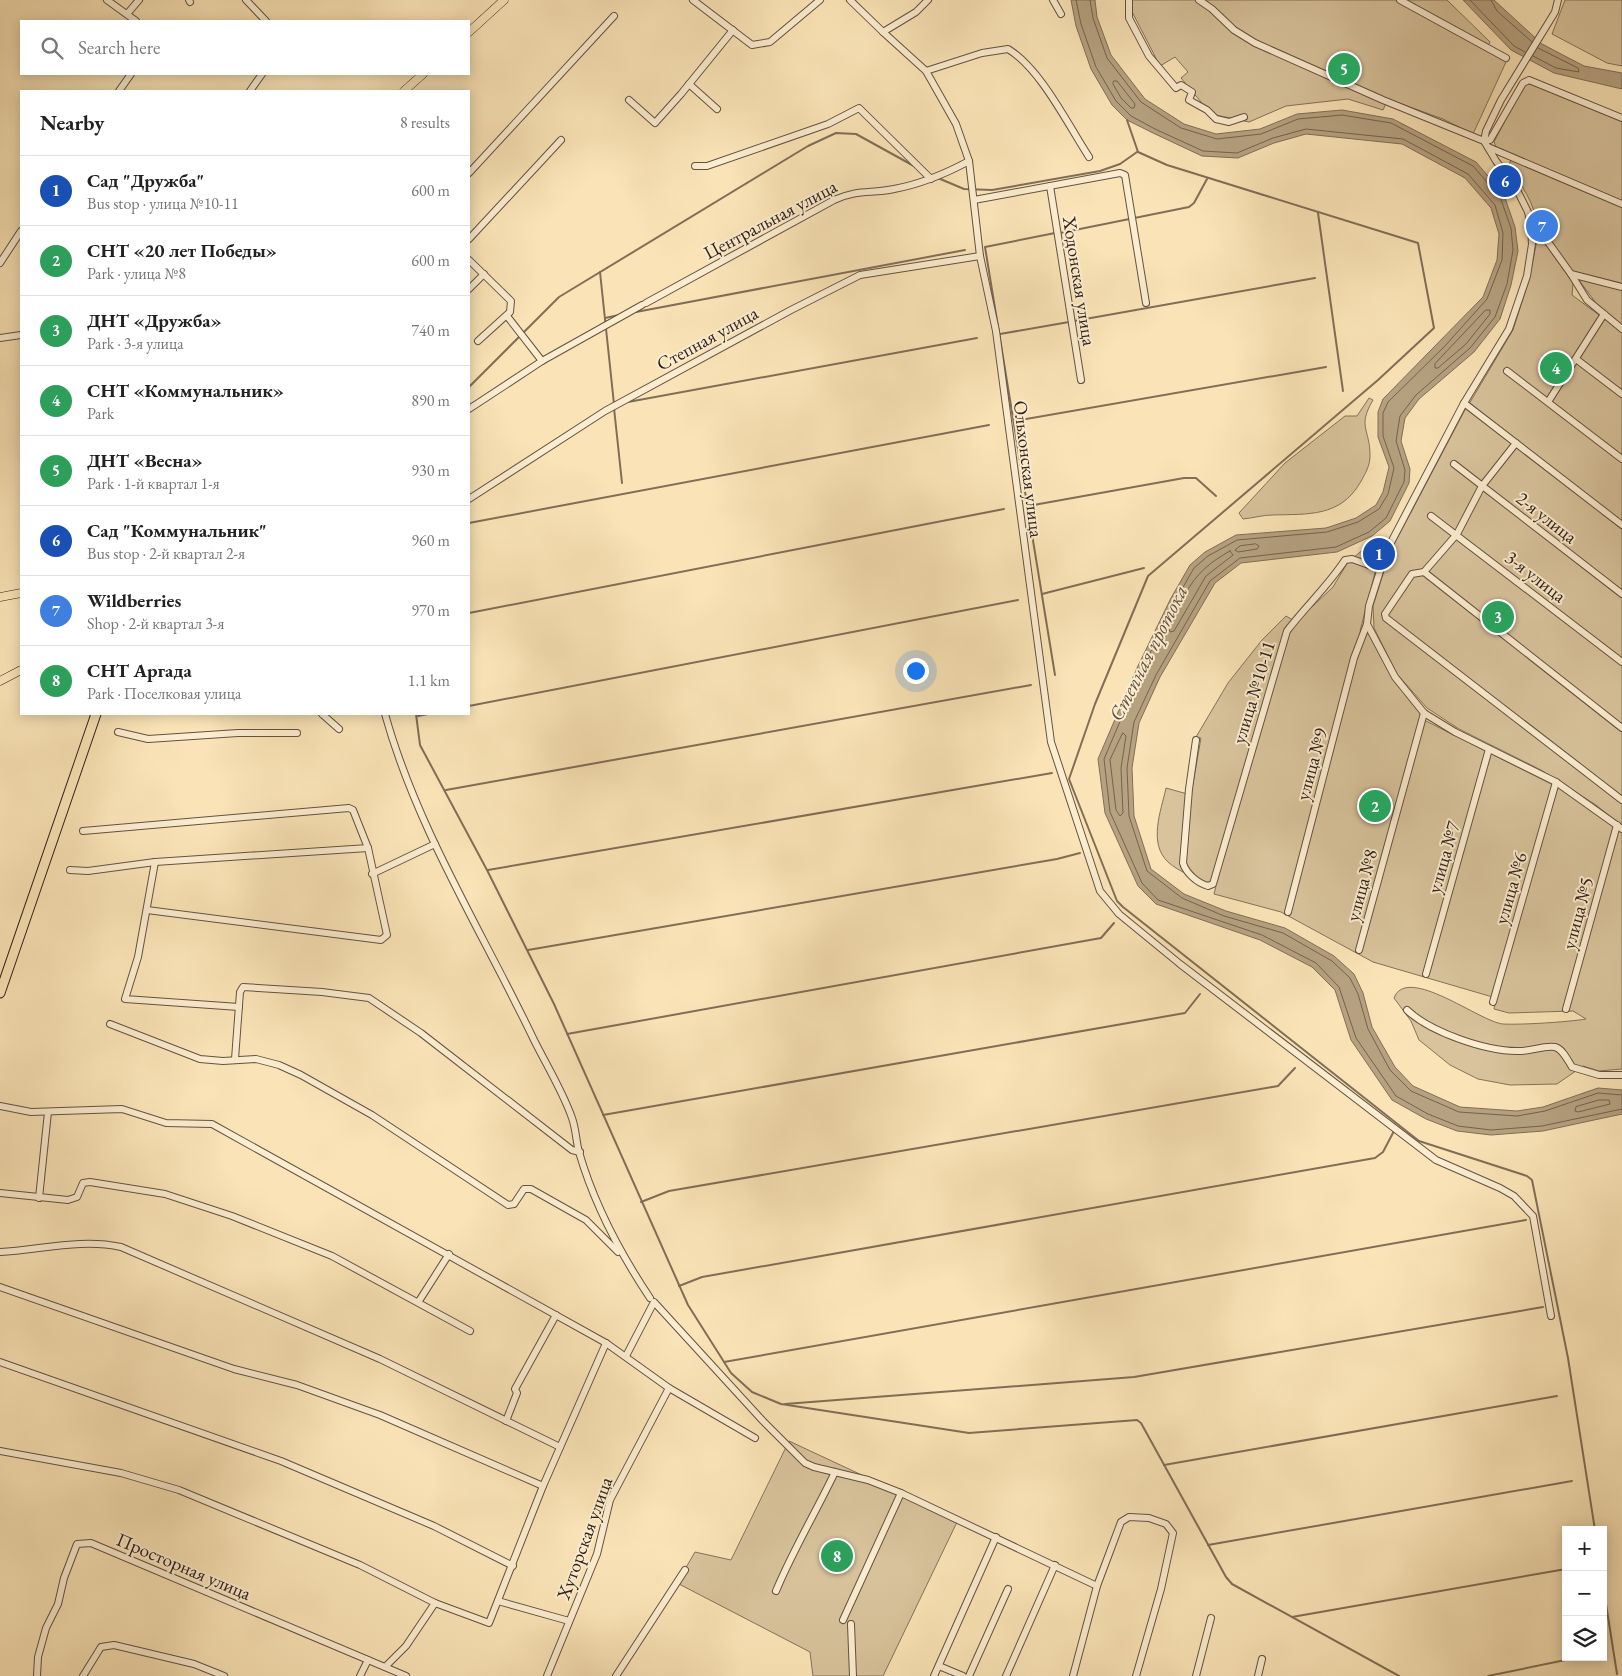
<!DOCTYPE html>
<html lang="en">
<head>
<meta charset="utf-8">
<style>
  body { margin:0; font-family:"EB Garamond",serif; background:#f6f6f6; color:#222 }
  .controls { position:absolute; right:15px; bottom:15px; display:grid; overflow:hidden; border-radius:0px; box-shadow:0 2px 12px #0003 }
  .controls button { width:45px; height:45px; display:grid; place-items:center; padding:0; border:0; border-bottom:1px solid #e0e0e0; background:#fff; color:#222; font:25px sans-serif }
  .you { position:absolute; left:915px; top:670px; width:18px; height:18px; margin:-12px; border:4px solid #fff; border-radius:50%; background:#1a73e8; box-shadow:0 0 0 8px #1a73e833 }
  .badge { display:grid; place-items:center; width:32px; height:32px; border-radius:50%; background:#111827; color:#fff; font-size:16px; font-weight:700 }
  .pin { position:absolute; translate:-50% -50%; border:2px solid #fff; box-shadow:0 1px 5px #0006 }
  .list { margin:0; padding:0; list-style:none }
  h2 { display:flex; justify-content:space-between; align-items:center; height:65px; margin:0; padding:0 20px; font-size:21px }
  h2 small { font-size:16px; font-weight:400; color:#767676 }
  .list li { display:grid; grid-template-columns:32px 1fr auto; gap:15px; align-items:center; box-sizing:border-box; height:70px; padding:0 20px; border-top:1px solid #e0e0e0 }
  .list b { display:block; font-size:19px; white-space:nowrap }
  .list p { margin:0; font-size:16px; white-space:nowrap; color:#767676 }
  .list em { font-size:16px; font-style:normal; color:#767676 }
  .icon { flex:none; width:28px; height:28px; fill:none; stroke:currentColor; stroke-width:2; stroke-linecap:round; stroke-linejoin:round }
  .map { position:relative; flex:none; width:1622px; height:1676px; overflow:hidden }
  .search { position:absolute; background:#fff; box-shadow:0 2px 12px #0003; left:20px; top:20px; width:450px; height:55px; display:flex; align-items:center; gap:12px; box-sizing:border-box; padding:0 18px; border-radius:0px; color:#767676; font-size:19px }
  .panel { position:absolute; background:#fff; box-shadow:0 2px 12px #0003; left:20px; top:90px; width:450px; height:625px; border-radius:0px }
  .map>svg:first-child { display:block }
  .green { fill:#d8c39c; stroke:#84725a }
  .water { fill:#b6a281; stroke:#816e57 }
  .lines { fill:none; stroke-linecap:round; stroke-linejoin:round }
  .shore { stroke:#74624d; stroke-width:1 }
  .stream { stroke:#816e57; stroke-width:2 }
  .minor-casing { stroke:#635240; stroke-width:8 }
  .major-casing { stroke:#312119; stroke-width:9 }
  .highway-casing { stroke:#312119; stroke-width:11 }
  .minor { stroke:#fcedd0; stroke-width:6 }
  .major { stroke:#fae4b7; stroke-width:8 }
  .highway { stroke:#fae4b7; stroke-width:9 }
  .labels { text-anchor:middle; stroke-width:4; stroke-linejoin:round; paint-order:stroke }
  .street-label { font-size:19px; fill:#312119; stroke:#fcedd0 }
  .water-label { font-size:20px; font-style:italic; fill:#604e3d; stroke:#fcedd0 }
</style>
</head>
<body>
<div class="map">
<svg width="1622" height="1676" viewBox="0 0 1622 1676">
  <rect width="100%" height="100%" fill="#fae4b7"/>
  <filter id="stains"><feTurbulence type="fractalNoise" baseFrequency=".004" numOctaves="4"/><feColorMatrix values="0 0 0 0 .2 0 0 0 0 .09 0 0 0 0 .02 0 0 0 .5 -.17"/></filter>
  <radialGradient id="worn" r=".72"><stop offset=".6" stop-color="#630" stop-opacity="0"/><stop offset="1" stop-color="#630" stop-opacity=".3"/></radialGradient>
  <g class="green">
    <polygon points="1126,0 1447,0 1490,42 1486,50 1506,62 1473,134 1443,119 1388,99 1383,110 1348,99 1286,106 1249,122 1211,114 1181,78 1188,72 1175,57 1160,66"/>
    <polygon points="1565,0 1622,0 1622,66 1607,63 1552,34"/>
    <path d="M1527,84H1531L1622,121V326L1596,303L1537,224C1534,203 1522,184 1508,168L1512,156C1505,153 1496,150 1494,142L1521,90Z"/>
    <polygon points="1543,235 1543,241 1573,283 1572,295 1622,332 1622,522 1469,404 1513,330 1529,280 1537,240"/>
    <path d="M1369,398L1373,400C1357,427 1370,429 1370,455C1370,466 1366,472 1360,483C1340,517 1308,514 1273,515C1263,515 1253,518 1243,519L1239,513L1285,463L1345,416H1357Z"/>
    <polygon points="1466,408 1622,529 1622,826 1596,805 1541,770 1459,729 1427,708 1397,674 1374,628 1373,606 1390,552"/>
    <path d="M1364,549L1379,557L1360,631L1371,635L1394,679L1426,721L1567,792L1622,833V1069L1599,1071L1583,1066L1557,1084L1510,1085L1478,1079L1450,1065L1419,1040L1411,1021L1394,998C1407,964 1480,1022 1503,1024C1522,1025 1568,1022 1586,1019L1573,1011L1509,1013L1494,1009L1496,998L1373,962L1281,912L1214,894L1216,886L1209,884C1196,878 1179,872 1168,862C1148,843 1161,811 1166,788L1191,795L1201,738L1196,737L1228,683L1262,640L1286,616L1296,622L1333,587L1348,562Z"/>
    <polygon points="789,1441 958,1520 883,1676 813,1676 810,1652 677,1583 695,1552 731,1560"/>
  </g>
  <g class="water">
    <polygon points="1071,0 1095,0 1097,17 1111,55 1145,99 1184,124 1216,134 1260,129 1297,114 1342,110 1393,119 1476,162 1504,195 1515,227 1518,251 1511,285 1500,319 1474,352 1419,399 1405,418 1401,441 1410,469 1409,483 1390,521 1372,536 1337,552 1241,563 1215,583 1160,677 1139,723 1132,768 1134,816 1151,869 1184,894 1226,911 1285,928 1334,956 1354,974 1363,993 1372,1027 1395,1067 1413,1086 1460,1107 1517,1111 1543,1107 1598,1088 1622,1090 1622,1114 1543,1131 1491,1135 1457,1131 1426,1119 1392,1100 1351,1040 1335,990 1312,967 1260,940 1156,904 1138,886 1105,813 1098,759 1137,668 1171,598 1190,565 1205,552 1236,535 1326,528 1356,518 1376,505 1383,492 1389,467 1378,437 1378,412 1383,399 1483,297 1497,260 1499,234 1491,208 1465,178 1402,144 1306,134 1274,143 1238,158 1202,156 1153,133 1127,120 1112,105 1091,69 1076,26"/>
    <polygon points="1463,0 1494,0 1542,44 1584,66 1622,73 1622,89 1554,73 1511,50"/>
  </g>
  <g class="lines">
    <g class="shore">
      <polyline points="1076,0 1081,24 1096,67 1116,101 1131,116 1155,129 1203,151 1237,153 1273,138 1306,129 1403,139 1468,174 1495,205 1503,233 1502,260 1487,299 1444,347 1388,402 1383,413 1383,436 1394,468 1388,494 1379,509 1358,522 1327,532 1237,540 1208,556 1194,568 1175,601 1142,670 1104,759 1110,812 1142,883 1158,900 1262,935 1316,963 1339,987 1356,1038 1396,1096 1428,1114 1458,1126 1491,1130 1542,1126 1622,1109"/>
      <polyline points="1090,0 1093,18 1107,58 1141,102 1181,128 1217,139 1261,134 1298,119 1342,115 1391,123 1473,166 1500,197 1511,228 1513,250 1507,284 1495,317 1470,348 1416,395 1400,416 1396,441 1405,470 1404,482 1386,518 1369,532 1336,547 1240,558 1210,581 1156,675 1134,722 1127,768 1129,816 1147,871 1182,898 1224,916 1283,933 1332,961 1350,978 1358,994 1368,1029 1390,1070 1411,1091 1459,1112 1517,1116 1545,1111 1598,1093 1622,1095"/>
      <polyline points="1470,0 1514,46 1525,52"/>
      <polyline points="1491,0 1497,11 1532,42"/>
      <polyline points="1533,56 1556,68 1579,72 1578,68 1538,48"/>
      <polygon points="1114,81 1117,81 1135,104 1134,108 1131,108 1121,98 1113,84"/>
      <polygon points="1486,310 1490,310 1490,314 1466,344 1438,368 1435,368 1435,364"/>
      <polygon points="1256,544 1259,546 1257,549 1238,552 1235,550 1240,546"/>
      <path d="M1230,551L1233,555L1206,576L1174,631L1170,632L1169,629C1186,591 1192,572 1230,551Z"/>
      <polygon points="1123,733 1126,736 1121,768 1123,813 1120,816 1116,810 1110,760"/>
      <polygon points="1599,1100 1609,1100 1610,1104 1578,1112 1575,1111 1576,1107"/>
    </g>
    <g class="stream">
      <polyline points="1127,120 1138,152 1167,165 1418,243 1434,328 1378,380 1148,576 1095,704 1069,779 1117,901 1123,907 1419,1141 1527,1176 1532,1180 1568,1358 1595,1530"/>
      <polyline points="938,178 964,189 992,190 1100,171 1120,164 1137,152"/>
      <polyline points="1318,213 1343,391"/>
      <polyline points="1060,233 1189,207 1194,203 1207,179"/>
      <polyline points="600,272 614,404"/>
      <polyline points="636,312 965,250"/>
      <polyline points="605,318 619,315"/>
      <polyline points="1074,321 1315,278"/>
      <polyline points="1000,334 1069,322"/>
      <polyline points="469,387 559,297 808,146 836,133 856,134 914,166"/>
      <polyline points="628,402 977,338"/>
      <polyline points="614,408 622,483"/>
      <polyline points="1014,421 1326,367"/>
      <polyline points="1028,506 1184,478 1196,478 1216,496"/>
      <polyline points="469,523 989,425"/>
      <polyline points="1042,594 1144,568"/>
      <polyline points="469,613 1004,509"/>
      <polyline points="1055,675 985,247 1055,233"/>
      <polyline points="469,706 1018,600"/>
      <polyline points="416,714 420,745 487,870 554,1004 688,1305 731,1373 752,1392 781,1404 969,1433 1137,1420 1141,1423 1226,1577 1232,1584 1399,1676"/>
      <polyline points="418,716 428,714"/>
      <polyline points="446,790 1031,685"/>
      <polyline points="488,870 1052,773"/>
      <polyline points="528,950 1057,859 1080,853"/>
      <polyline points="567,1034 1101,938 1114,923"/>
      <polyline points="603,1115 1185,1013 1200,994"/>
      <polyline points="641,1202 669,1191 1278,1086 1295,1068"/>
      <polyline points="679,1286 702,1277 1375,1158 1383,1152 1394,1131"/>
      <polyline points="724,1362 1526,1220"/>
      <polyline points="785,1404 1134,1377 1543,1307"/>
      <polyline points="1164,1465 1557,1396"/>
      <polyline points="1208,1545 1572,1481"/>
      <polyline points="1603,1585 1617,1674"/>
      <polyline points="1292,1617 1566,1569"/>
      <polyline points="1488,1676 1580,1657"/>
    </g>
    <g class="minor-casing">
      <g id="minor">
        <polyline points="107,0 136,21"/>
        <polyline points="189,0 190,2"/>
        <polyline points="246,0 266,21"/>
        <polyline points="693,0 752,45 770,42 820,0"/>
        <polyline points="850,0 883,32 916,12 928,0"/>
        <polyline points="1053,0 1061,14"/>
        <polyline points="1129,0 1129,18 1149,56 1176,88 1181,85 1192,92 1189,100 1207,110 1216,119 1229,122 1244,117"/>
        <polyline points="1199,0 1212,9 1234,30 1255,43 1383,100 1484,141 1490,140 1523,83 1529,80 1622,118"/>
        <polyline points="1400,0 1506,58"/>
        <polyline points="1558,0 1555,12 1501,100 1486,131 1484,141 1496,161 1515,186 1528,212 1531,225 1532,244 1527,276 1509,329 1464,403 1386,552 1369,606 1367,624 1395,677 1424,713 1455,732 1556,782 1622,829"/>
        <polyline points="127,14 139,0"/>
        <polyline points="883,32 926,71 956,124 969,161 980,256 996,331 1051,742 1100,891 1119,914 1180,964 1436,1160 1500,1188 1514,1196 1533,1216 1551,1316"/>
        <path d="M926,71L982,53L1008,49C1041,69 1068,125 1089,157"/>
        <polyline points="689,84 717,109"/>
        <polyline points="119,91 131,74"/>
        <polyline points="250,91 262,74"/>
        <polyline points="629,100 655,123 681,94 733,30"/>
        <polyline points="1488,147 1622,204"/>
        <polyline points="695,166 707,166 828,124 859,108 931,179"/>
        <polyline points="469,173 614,16"/>
        <polyline points="1050,186 1081,380"/>
        <polyline points="974,200 1120,173 1125,175 1146,303"/>
        <polyline points="1531,225 1543,235 1571,274 1622,287"/>
        <polyline points="469,239 561,140"/>
        <polyline points="469,260 511,301 510,312 478,341"/>
        <polyline points="0,263 21,231"/>
        <polyline points="1571,274 1587,300 1622,329"/>
        <polyline points="469,289 484,274"/>
        <path d="M646,303L834,200C858,189 871,194 894,189C921,184 945,174 969,161"/>
        <polyline points="507,316 542,361"/>
        <polyline points="0,338 21,335"/>
        <polyline points="1576,359 1622,394"/>
        <polyline points="1507,371 1622,459"/>
        <polyline points="1548,402 1604,314"/>
        <polyline points="1464,403 1622,525"/>
        <polyline points="469,409 542,361 642,305"/>
        <polyline points="1516,443 1482,486 1457,534 1424,572 1412,574 1385,614 1386,618 1622,800"/>
        <polyline points="1454,464 1622,594"/>
        <polyline points="469,499 605,411 791,310 860,275 980,256"/>
        <polyline points="1431,516 1622,662"/>
        <polyline points="1424,572 1622,728"/>
        <polyline points="322,714 339,729"/>
        <path d="M385,714C417,829 483,933 534,1040C547,1066 563,1092 572,1118C576,1129 576,1141 579,1152C594,1204 620,1253 650,1298"/>
        <polyline points="118,732 148,739 238,733 297,733"/>
        <path d="M1196,740L1189,789L1183,863C1186,873 1197,883 1208,886L1213,884L1287,631C1306,606 1328,586 1345,560L1352,559L1380,569"/>
        <polyline points="83,831 349,808 353,810 368,848 387,935 381,940 147,910"/>
        <polyline points="155,862 138,957 125,999 239,1007"/>
        <polyline points="70,870 88,871 155,862 368,848"/>
        <polyline points="372,874 435,844"/>
        <polyline points="1288,912 1354,658 1367,624"/>
        <polyline points="1359,950 1424,713"/>
        <polyline points="1426,974 1489,749"/>
        <polyline points="1493,1002 1556,782"/>
        <polyline points="1566,1009 1617,825"/>
        <path d="M1407,1010C1430,1032 1485,1051 1517,1051C1529,1052 1544,1045 1555,1047C1563,1049 1568,1061 1572,1067L1599,1075H1622"/>
        <polyline points="110,1024 200,1059 223,1061 256,1059 279,1065 301,1075 372,1115 508,1205 514,1204 524,1189 531,1189 586,1220 618,1252"/>
        <polyline points="235,1059 240,992 243,987 322,992 369,998 421,1033 572,1150 580,1152"/>
        <polyline points="0,1106 31,1112 122,1109 166,1123 212,1124 606,1343 669,1388 755,1438"/>
        <polyline points="0,1193 68,1200 77,1197 83,1183 90,1182 165,1194 232,1216 332,1256 470,1331"/>
        <polyline points="39,1198 48,1112"/>
        <path d="M0,1252C40,1250 81,1238 121,1247L380,1359L560,1447"/>
        <polyline points="0,1287 234,1369 297,1385 380,1415 543,1486"/>
        <polyline points="419,1301 449,1254"/>
        <polyline points="626,1356 654,1302 763,1421 805,1463 814,1467 868,1480 901,1493 1097,1586"/>
        <polyline points="0,1362 281,1461 434,1526 513,1566"/>
        <polyline points="506,1421 517,1393 515,1389 556,1315"/>
        <polyline points="0,1451 121,1473 179,1490 360,1565 435,1603 489,1623 543,1486 606,1343"/>
        <path d="M776,1591C793,1550 816,1512 835,1472"/>
        <polyline points="498,1601 569,1621"/>
        <polyline points="843,1620 901,1493"/>
        <polyline points="851,1624 853,1676"/>
        <polyline points="939,1666 963,1676"/>
        <polyline points="385,1667 406,1646 435,1603"/>
        <polyline points="37,1676 38,1657 46,1628 58,1604 64,1578 77,1544 91,1543 406,1676"/>
        <polyline points="83,1676 101,1647 114,1645 194,1664 224,1676"/>
        <polyline points="360,1676 368,1660"/>
        <polyline points="547,1676 597,1554 610,1500 669,1388"/>
        <polyline points="616,1676 685,1570"/>
        <polyline points="934,1676 996,1537"/>
        <polyline points="969,1676 1008,1589"/>
        <polyline points="1006,1676 1055,1565"/>
        <polyline points="1073,1676 1097,1586 1121,1522 1129,1517 1149,1518 1166,1524 1173,1533 1161,1589 1136,1676"/>
        <polyline points="1196,1676 1211,1618"/>
        <polyline points="1258,1676 1262,1659"/>
      </g>
    </g>
    <g class="major-casing">
      <g id="major">
        <polyline points="469,32 504,0"/>
        <polyline points="404,91 423,74"/>
        <polyline points="0,597 21,593"/>
        <polyline points="0,681 21,670"/>
      </g>
    </g>
    <g class="highway-casing">
      <polyline id="highway" points="0,993 96,714"/>
    </g>
    <use href="#minor" class="minor"/>
    <use href="#major" class="major"/>
    <use href="#highway" class="highway"/>
  </g>
  <g class="labels">
    <g class="street-label">
      <text transform="translate(770 219) rotate(-28)" y="7">Центральная улица</text>
      <text transform="translate(1080 281) rotate(81)" y="7">Ходонская улица</text>
      <text transform="translate(707 338) rotate(-29)" y="7">Степная улица</text>
      <text transform="translate(1029 469) rotate(83)" y="7">Ольхонская улица</text>
      <text transform="translate(1547 517) rotate(38)" y="7">2-я улица</text>
      <text transform="translate(1536 576) rotate(38)" y="7">3-я улица</text>
      <text transform="translate(1253 692) rotate(-73)" y="7">улица №10-11</text>
      <text transform="translate(1311 764) rotate(-75)" y="7">улица №9</text>
      <text transform="translate(1443 857) rotate(-74)" y="7">улица №7</text>
      <text transform="translate(1361 885) rotate(-75)" y="7">улица №8</text>
      <text transform="translate(1510 888) rotate(-74)" y="7">улица №6</text>
      <text transform="translate(1577 913) rotate(-75)" y="7">улица №5</text>
      <text transform="translate(584 1538) rotate(-70)" y="7">Хуторская улица</text>
      <text transform="translate(184 1566) rotate(23)" y="7">Просторная улица</text>
    </g>
    <g class="water-label">
      <text transform="translate(1148 653) rotate(-63)" y="7">Степная протока</text>
    </g>
  </g>
  <rect width="100%" height="100%" filter="url(#stains)"/>
  <rect width="100%" height="100%" fill="url(#worn)"/>
</svg>
<div class="controls">
<button>+</button>
<button>−</button>
<button><svg class="icon" aria-label="layers" viewBox="0 0 24 24"><path d="M12 4l9 5-9 5-9-5zM3 14l9 5 9-5"/></svg></button>
</div>
<div class="you"></div>
<div class="pin badge" style="left:1379px;top:554px;background:#1a4fb4">1</div>
<div class="pin badge" style="left:1375px;top:806px;background:#2e9e5b">2</div>
<div class="pin badge" style="left:1498px;top:617px;background:#2e9e5b">3</div>
<div class="pin badge" style="left:1556px;top:368px;background:#2e9e5b">4</div>
<div class="pin badge" style="left:1344px;top:69px;background:#2e9e5b">5</div>
<div class="pin badge" style="left:1505px;top:181px;background:#1a4fb4">6</div>
<div class="pin badge" style="left:1542px;top:226px;background:#3f7fe0">7</div>
<div class="pin badge" style="left:837px;top:1556px;background:#2e9e5b">8</div>
<div class="search"><svg class="icon" aria-label="search" viewBox="0 0 24 24"><circle cx="10" cy="10" r="6"/><path d="M15 15l6 6"/></svg>Search here</div>
<section class="panel">
<h2>Nearby<small>8 results</small></h2>
<ul class="list">
<li><span class="badge" style="background:#1a4fb4">1</span><div><b>Сад &quot;Дружба&quot;</b><p>Bus stop · улица №10-11</p></div><em>600 m</em></li>
<li><span class="badge" style="background:#2e9e5b">2</span><div><b>СНТ «20 лет Победы»</b><p>Park · улица №8</p></div><em>600 m</em></li>
<li><span class="badge" style="background:#2e9e5b">3</span><div><b>ДНТ «Дружба»</b><p>Park · 3-я улица</p></div><em>740 m</em></li>
<li><span class="badge" style="background:#2e9e5b">4</span><div><b>СНТ «Коммунальник»</b><p>Park</p></div><em>890 m</em></li>
<li><span class="badge" style="background:#2e9e5b">5</span><div><b>ДНТ «Весна»</b><p>Park · 1-й квартал 1-я</p></div><em>930 m</em></li>
<li><span class="badge" style="background:#1a4fb4">6</span><div><b>Сад &quot;Коммунальник&quot;</b><p>Bus stop · 2-й квартал 2-я</p></div><em>960 m</em></li>
<li><span class="badge" style="background:#3f7fe0">7</span><div><b>Wildberries</b><p>Shop · 2-й квартал 3-я</p></div><em>970 m</em></li>
<li><span class="badge" style="background:#2e9e5b">8</span><div><b>СНТ Аргада</b><p>Park · Поселковая улица</p></div><em>1.1 km</em></li>
</ul>
</section>
</div>
</body>
</html>
